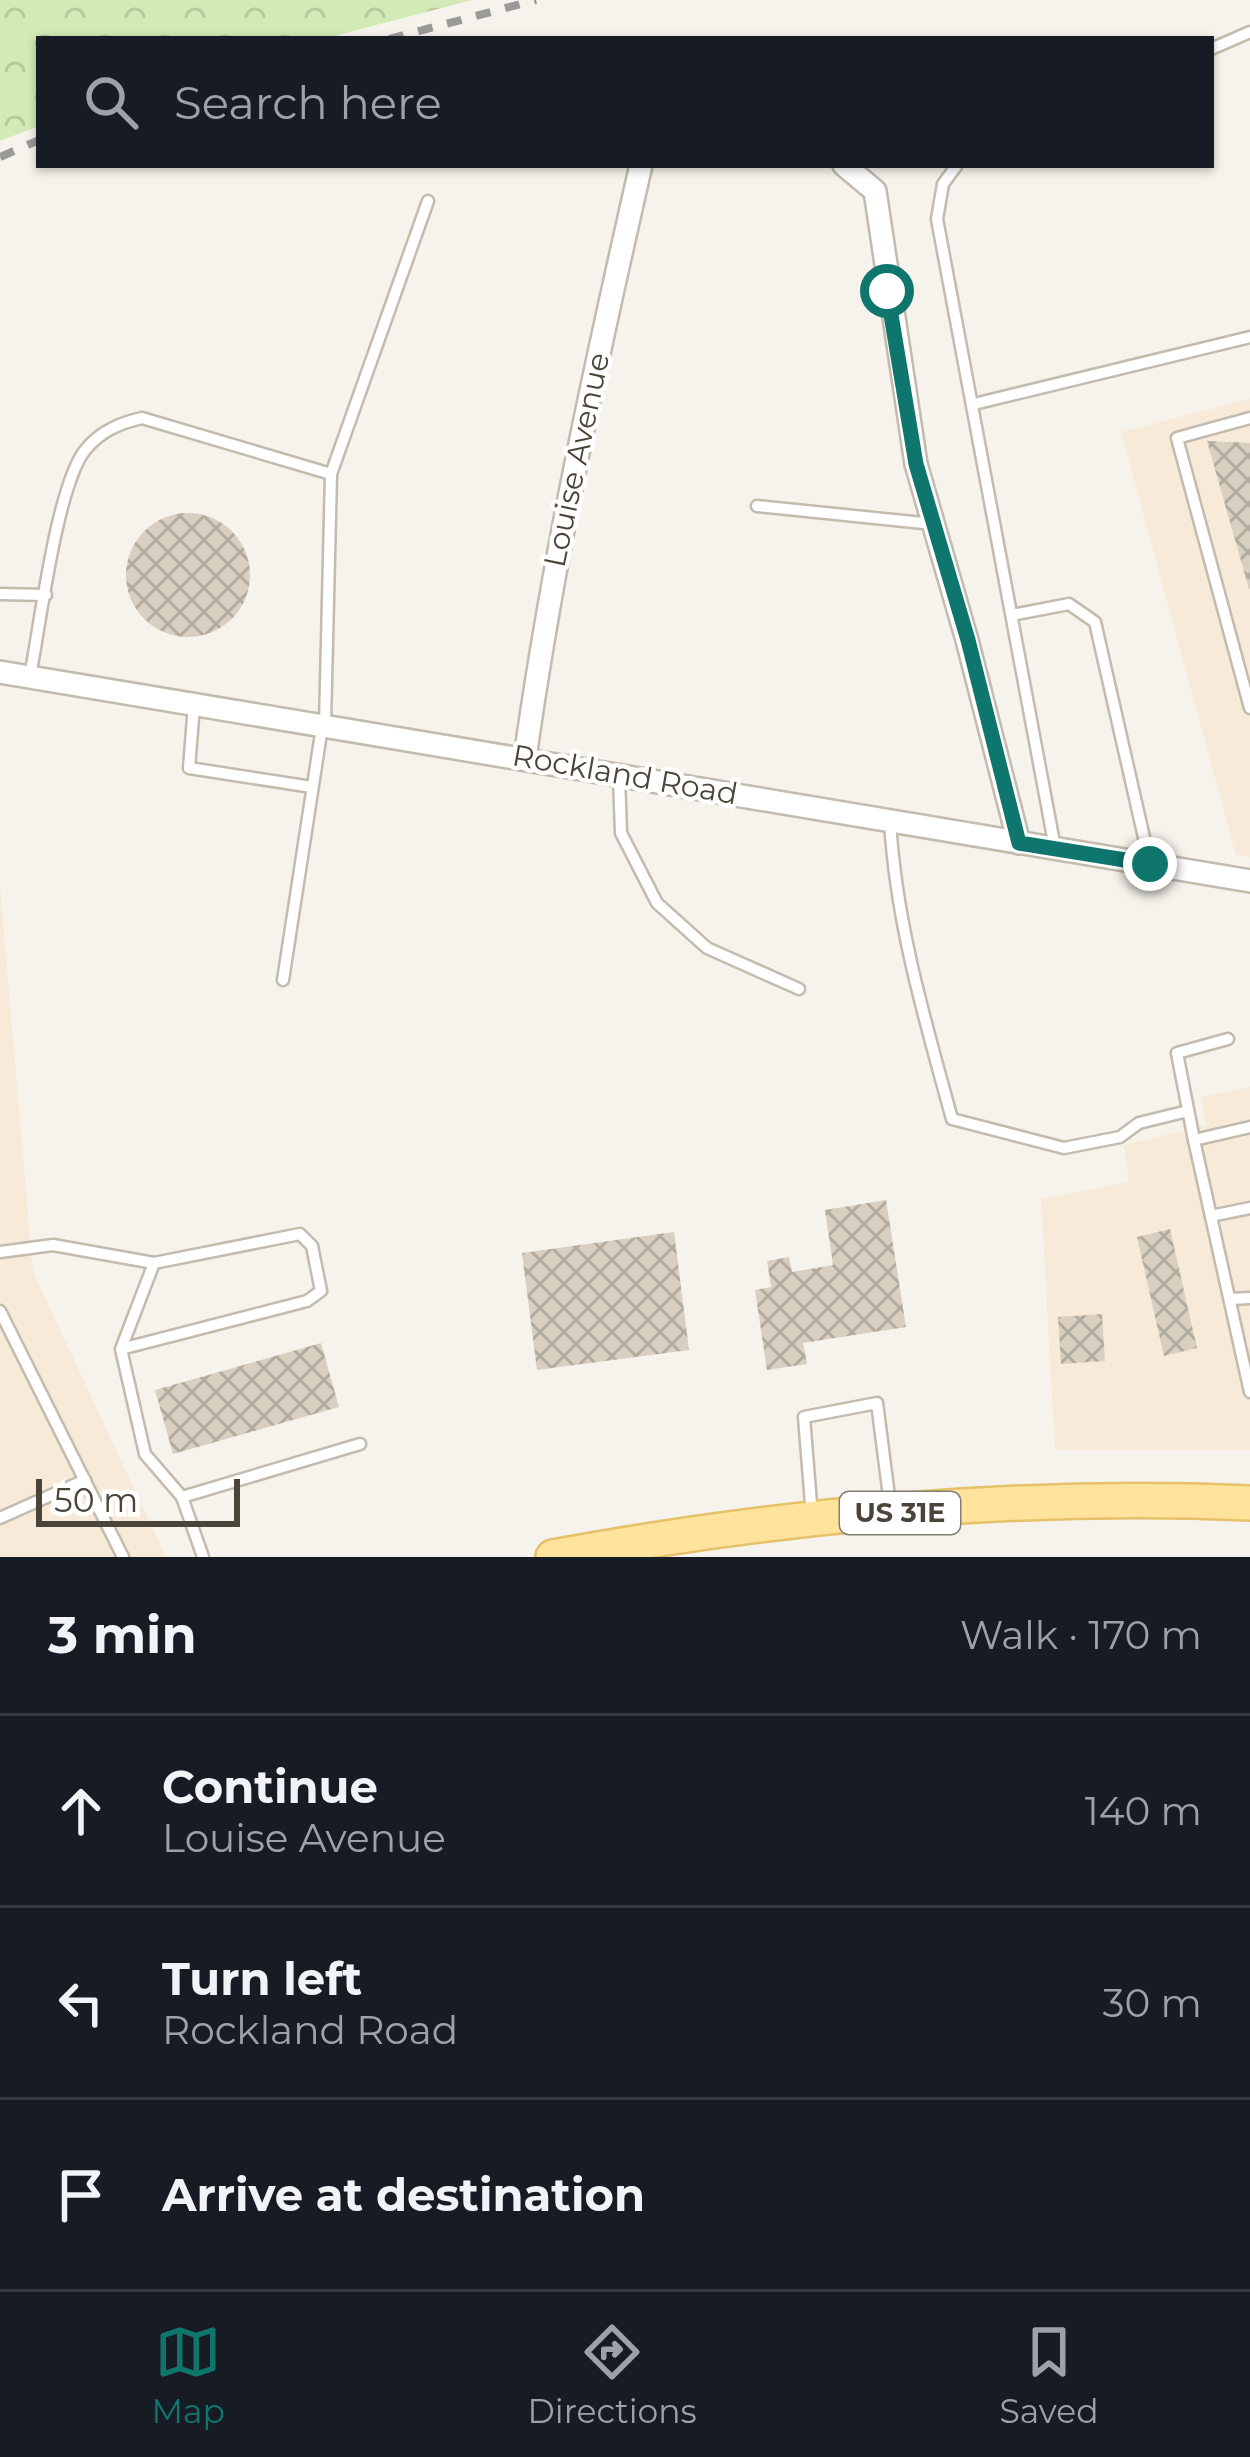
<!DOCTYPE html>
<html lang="en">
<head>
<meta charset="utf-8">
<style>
  body { margin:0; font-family:Montserrat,sans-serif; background:#242831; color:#f1f3f6 }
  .scale { position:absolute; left:36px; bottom:30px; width:204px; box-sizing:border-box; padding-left:12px; border:6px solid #4b4439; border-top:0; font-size:33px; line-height:42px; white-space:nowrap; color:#4b4439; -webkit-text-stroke:9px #fff; paint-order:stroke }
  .stop { position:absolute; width:36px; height:36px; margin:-27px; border:9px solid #0f766e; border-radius:50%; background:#fff }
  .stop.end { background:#0f766e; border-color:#fff; box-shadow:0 3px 12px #0008 }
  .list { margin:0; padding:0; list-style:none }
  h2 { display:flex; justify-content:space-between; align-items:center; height:156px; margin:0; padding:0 48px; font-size:51px }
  h2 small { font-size:39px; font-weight:400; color:#9ea1a6 }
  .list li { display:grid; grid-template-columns:78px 1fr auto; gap:36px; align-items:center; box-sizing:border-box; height:192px; padding:0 48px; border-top:3px solid #363941 }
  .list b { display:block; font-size:45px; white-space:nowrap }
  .list p { margin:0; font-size:39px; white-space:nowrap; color:#9ea1a6 }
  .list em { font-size:39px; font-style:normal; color:#9ea1a6 }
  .icon { flex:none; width:66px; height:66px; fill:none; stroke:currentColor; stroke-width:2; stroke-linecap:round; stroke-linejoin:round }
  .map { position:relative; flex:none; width:1250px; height:1557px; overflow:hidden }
  .search { position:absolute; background:#171b24; box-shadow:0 3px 9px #0004; left:36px; right:36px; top:36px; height:132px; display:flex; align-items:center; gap:30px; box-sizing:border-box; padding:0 42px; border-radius:0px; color:#9ea1a6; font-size:45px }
  .sheet { height:732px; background:#171b24 }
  nav { display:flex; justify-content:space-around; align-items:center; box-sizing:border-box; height:168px; border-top:3px solid #363941; background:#171b24; font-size:33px; color:#9ea1a6 }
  nav a { display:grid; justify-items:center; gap:6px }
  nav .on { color:#0f766e }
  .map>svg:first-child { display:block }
  .commercial { fill:#f7ead8 }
  .park { fill:url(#park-crowns) }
  .building { fill:url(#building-cross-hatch) }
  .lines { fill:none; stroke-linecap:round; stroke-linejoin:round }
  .lane-casing { stroke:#c2bbae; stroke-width:15 }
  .street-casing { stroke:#c2bbae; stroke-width:26 }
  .primary-casing { stroke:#e6c16a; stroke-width:38 }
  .lane { stroke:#fff; stroke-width:10 }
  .street { stroke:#fff; stroke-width:21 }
  .primary { stroke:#ffe39c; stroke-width:33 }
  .rail { stroke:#9a9a9a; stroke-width:8; stroke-dasharray:15 15; stroke-linecap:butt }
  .route { stroke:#0f766e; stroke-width:15 }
  .labels { text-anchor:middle; stroke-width:9; stroke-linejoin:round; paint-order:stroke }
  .shield { fill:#fff; stroke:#817c74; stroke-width:3 }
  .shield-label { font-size:27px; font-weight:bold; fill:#4b4439 }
  .street-label { font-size:30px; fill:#4b4439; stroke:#fff }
</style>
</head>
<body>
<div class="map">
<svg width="1250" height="1557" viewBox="0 0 1250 1557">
  <defs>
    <pattern id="park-crowns" width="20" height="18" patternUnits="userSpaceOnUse" patternTransform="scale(3)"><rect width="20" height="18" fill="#d2eab5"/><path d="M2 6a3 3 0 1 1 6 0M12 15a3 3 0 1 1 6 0" fill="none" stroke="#b6ca9c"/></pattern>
    <pattern id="building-cross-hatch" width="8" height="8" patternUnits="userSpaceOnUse" patternTransform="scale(3)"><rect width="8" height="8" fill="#d8cfc1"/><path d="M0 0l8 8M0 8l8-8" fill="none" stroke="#b1aa9e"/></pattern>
  </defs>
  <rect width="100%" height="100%" fill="#f6f3ec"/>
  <g class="commercial">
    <polygon points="1250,399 1250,857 1236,855 1121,432"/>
    <polygon points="0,886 33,1272 166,1557 0,1557"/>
    <polygon points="1250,1087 1250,1450 1055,1450 1041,1199 1129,1182 1124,1145 1206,1125 1201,1097"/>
  </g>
  <polygon class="park" points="0,0 472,0 323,39 39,39 39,126 0,141"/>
  <g class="building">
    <polygon points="1207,441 1250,443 1250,589 1249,589"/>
    <circle cx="188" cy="575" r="62"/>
    <polygon points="886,1200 906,1327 803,1343 807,1364 767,1370 755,1290 771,1287 767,1261 789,1257 792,1272 833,1265 825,1210"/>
    <polygon points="1170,1229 1197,1348 1164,1356 1137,1237"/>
    <polygon points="674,1232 689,1350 537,1370 522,1253"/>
    <polygon points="1102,1314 1105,1361 1061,1364 1058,1317"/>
    <polygon points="321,1343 339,1407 173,1454 155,1390"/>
  </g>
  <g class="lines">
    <g class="lane-casing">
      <g id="lane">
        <polyline points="1211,49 1250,32"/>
        <polyline points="957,165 943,184 937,219 1055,848"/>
        <polyline points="974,404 1250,337"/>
        <polyline points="1250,418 1177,438 1250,708"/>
        <polyline points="331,474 428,201"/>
        <polyline points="757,506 933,524"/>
        <polyline points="0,594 46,595"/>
        <polyline points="1012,615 1069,604 1095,622 1150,864"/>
        <path d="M30,676C40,626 57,483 86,449C101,431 120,423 142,418L331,474L325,724"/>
        <polyline points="194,705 189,768 312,787"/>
        <polyline points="619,777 621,833 657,903 707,948 799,989"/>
        <path d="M890,821C896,924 925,1020 952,1119L1064,1148L1120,1137L1139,1123L1188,1111"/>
        <polyline points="283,980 322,727"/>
        <polyline points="1250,1127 1194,1140 1250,1392"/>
        <polyline points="1194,1140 1177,1053 1228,1039"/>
        <polyline points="1211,1216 1250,1208"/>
        <polyline points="0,1252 53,1245 154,1263"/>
        <polyline points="1230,1299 1250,1298"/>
        <polyline points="0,1311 123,1557"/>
        <polyline points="121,1349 154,1263 300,1234 312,1246 321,1291 307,1301 121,1349 145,1454 182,1497"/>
        <polyline points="812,1516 804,1417 877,1403 890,1504"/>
        <polyline points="0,1518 85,1480"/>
        <polyline points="203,1557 182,1497 360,1444"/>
      </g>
    </g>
    <g class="street-casing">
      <g id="street">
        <polyline points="844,165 875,191 916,464 967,640 1019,843"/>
        <polyline points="0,672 1250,881"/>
        <path d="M525,758C553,558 596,362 641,165"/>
      </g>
    </g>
    <g class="primary-casing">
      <path id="primary" d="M553,1557C781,1515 1018,1493 1250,1503"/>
    </g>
    <use href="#lane" class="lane"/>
    <use href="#street" class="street"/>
    <use href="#primary" class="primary"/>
    <g class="rail">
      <polyline points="389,39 536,0"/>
      <polyline points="0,157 39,140"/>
    </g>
  </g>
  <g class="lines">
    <polyline class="route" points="887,291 916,464 968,640 1019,843 1150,864"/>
  </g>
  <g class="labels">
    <rect class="shield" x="840" y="1492" width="120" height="42" rx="9"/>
    <g class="shield-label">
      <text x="900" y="1522">US 31E</text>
    </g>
    <g class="street-label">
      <text transform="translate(577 460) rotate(-78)" y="10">Louise Avenue</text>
      <text transform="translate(625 775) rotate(10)" y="10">Rockland Road</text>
    </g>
  </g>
</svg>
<div class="scale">50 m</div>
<div class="stop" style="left:887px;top:291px"></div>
<div class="stop end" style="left:1150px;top:864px"></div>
<div class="search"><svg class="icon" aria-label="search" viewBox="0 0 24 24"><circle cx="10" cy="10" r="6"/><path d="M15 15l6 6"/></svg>Search here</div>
</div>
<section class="sheet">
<h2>3 min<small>Walk · 170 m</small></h2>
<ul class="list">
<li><svg class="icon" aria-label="ahead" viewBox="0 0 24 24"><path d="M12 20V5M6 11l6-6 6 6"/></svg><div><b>Continue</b><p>Louise Avenue</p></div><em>140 m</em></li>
<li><svg class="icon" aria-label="left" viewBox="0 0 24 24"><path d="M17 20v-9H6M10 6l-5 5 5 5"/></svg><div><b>Turn left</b><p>Rockland Road</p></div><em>30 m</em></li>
<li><svg class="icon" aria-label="arrive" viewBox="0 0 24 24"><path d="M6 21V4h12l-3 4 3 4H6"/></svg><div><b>Arrive at destination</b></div></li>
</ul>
</section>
<nav>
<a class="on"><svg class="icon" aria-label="map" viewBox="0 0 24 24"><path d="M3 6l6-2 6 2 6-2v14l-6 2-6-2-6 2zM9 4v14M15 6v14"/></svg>Map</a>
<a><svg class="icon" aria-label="directions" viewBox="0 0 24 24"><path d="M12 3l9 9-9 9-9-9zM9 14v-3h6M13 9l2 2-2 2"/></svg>Directions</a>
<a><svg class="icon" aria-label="saved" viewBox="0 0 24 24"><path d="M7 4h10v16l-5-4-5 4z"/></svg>Saved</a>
</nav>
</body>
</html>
